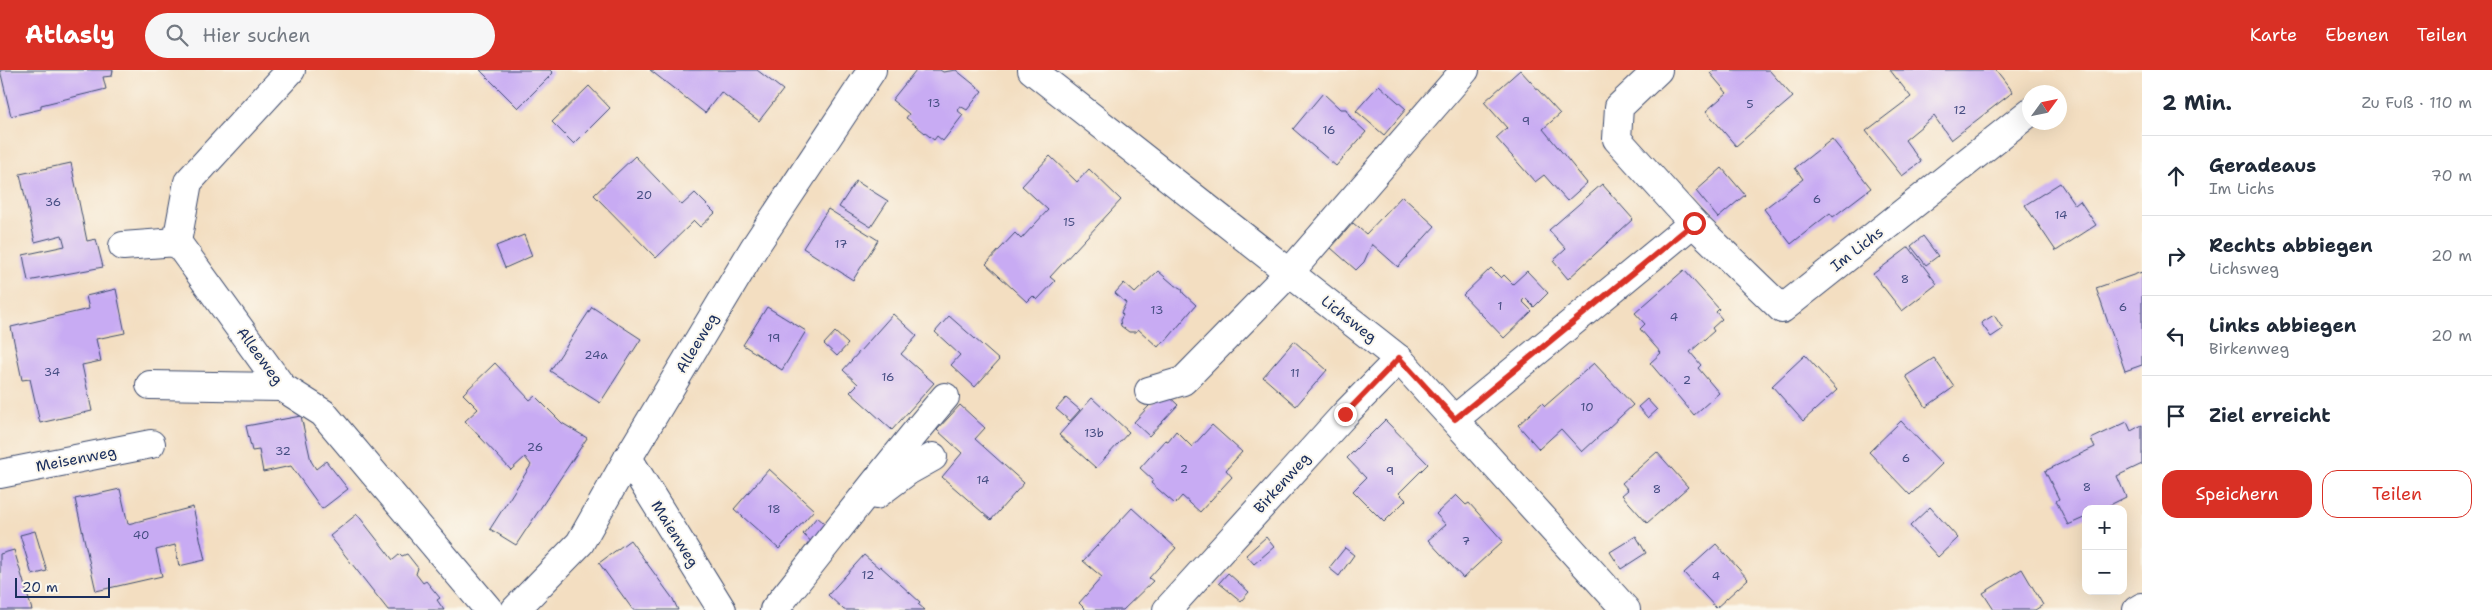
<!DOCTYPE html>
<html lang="de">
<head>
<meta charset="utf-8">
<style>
  body { margin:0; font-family:"Shantell Sans",sans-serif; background:#f6f6f7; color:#1f2937 }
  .controls { position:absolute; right:15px; bottom:15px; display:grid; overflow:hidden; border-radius:10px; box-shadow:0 5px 20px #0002 }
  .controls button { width:45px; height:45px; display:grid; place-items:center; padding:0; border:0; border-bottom:1px solid #e0e1e3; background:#fff; color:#1f2937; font:25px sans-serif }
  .compass { position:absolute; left:2022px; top:15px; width:45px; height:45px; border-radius:50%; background:#fff; box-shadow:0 5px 20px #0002; rotate:57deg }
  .scale { position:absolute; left:15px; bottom:12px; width:95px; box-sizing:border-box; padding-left:5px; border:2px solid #1b2f5e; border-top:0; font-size:14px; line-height:18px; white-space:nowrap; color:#1b2f5e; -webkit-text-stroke:4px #fbf7ec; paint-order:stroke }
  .stop { position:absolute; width:15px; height:15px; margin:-11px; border:4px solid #d93025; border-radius:50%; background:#fff }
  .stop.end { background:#d93025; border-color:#fff; box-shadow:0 1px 5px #0008 }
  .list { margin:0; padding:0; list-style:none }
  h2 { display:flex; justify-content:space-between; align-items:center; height:65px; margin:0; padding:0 20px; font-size:21px }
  h2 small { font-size:16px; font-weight:400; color:#747a83 }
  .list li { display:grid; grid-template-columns:32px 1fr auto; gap:15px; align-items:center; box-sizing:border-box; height:80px; padding:0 20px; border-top:1px solid #e0e1e3 }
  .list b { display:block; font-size:19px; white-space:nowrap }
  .list p { margin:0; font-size:16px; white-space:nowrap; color:#747a83 }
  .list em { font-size:16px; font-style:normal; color:#747a83 }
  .actions { display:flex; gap:10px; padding:15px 20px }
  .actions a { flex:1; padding:11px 0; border:1px solid #d93025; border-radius:15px; text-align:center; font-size:18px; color:#d93025 }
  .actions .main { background:#d93025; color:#fff }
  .icon { flex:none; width:28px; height:28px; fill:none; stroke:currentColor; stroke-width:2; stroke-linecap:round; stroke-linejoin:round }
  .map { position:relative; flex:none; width:2142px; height:540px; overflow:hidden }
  header { display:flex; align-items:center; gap:30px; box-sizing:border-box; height:70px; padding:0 25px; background:#d93025; color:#fff }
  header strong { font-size:24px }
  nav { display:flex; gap:28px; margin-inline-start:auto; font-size:18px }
  .search { width:350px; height:45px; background:#f6f6f7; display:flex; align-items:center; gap:12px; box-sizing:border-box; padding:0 18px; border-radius:28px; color:#747a83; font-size:19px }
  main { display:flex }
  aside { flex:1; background:#fff }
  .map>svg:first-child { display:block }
  .building { fill:#c8abf3 }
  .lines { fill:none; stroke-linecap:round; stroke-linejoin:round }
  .minor-casing { stroke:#3b496d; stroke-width:30 }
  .minor { stroke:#fff; stroke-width:28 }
  .route { stroke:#d93025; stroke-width:6 }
  .labels { text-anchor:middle; stroke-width:4; stroke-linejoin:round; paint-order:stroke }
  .number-label { font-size:12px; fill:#464e83 }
  .street-label { font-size:15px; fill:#1b2f5e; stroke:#fbf7ec }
</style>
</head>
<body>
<header>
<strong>Atlasly</strong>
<div class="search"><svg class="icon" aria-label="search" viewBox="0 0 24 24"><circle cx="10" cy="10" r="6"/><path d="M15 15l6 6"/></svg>Hier suchen</div>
<nav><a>Karte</a><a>Ebenen</a><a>Teilen</a></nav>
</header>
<main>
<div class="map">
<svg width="2142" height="540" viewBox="0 0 2142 540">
  <rect width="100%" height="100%" fill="#fbf7ec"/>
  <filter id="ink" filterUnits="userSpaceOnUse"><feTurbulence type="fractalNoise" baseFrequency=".02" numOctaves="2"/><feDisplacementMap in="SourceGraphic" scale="10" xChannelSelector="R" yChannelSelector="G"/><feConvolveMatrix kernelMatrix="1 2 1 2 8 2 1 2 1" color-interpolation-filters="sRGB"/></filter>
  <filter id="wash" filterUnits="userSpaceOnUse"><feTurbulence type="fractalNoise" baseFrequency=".0096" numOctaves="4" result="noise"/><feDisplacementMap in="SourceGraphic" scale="20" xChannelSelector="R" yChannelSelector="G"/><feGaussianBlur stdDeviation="1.12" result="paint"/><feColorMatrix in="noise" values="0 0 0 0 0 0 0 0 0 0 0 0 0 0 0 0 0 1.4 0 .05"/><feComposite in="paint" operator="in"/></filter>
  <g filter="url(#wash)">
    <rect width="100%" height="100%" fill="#f3dec1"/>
    <g id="blocks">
      <g class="building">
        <polygon points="0,0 113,0 112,6 103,7 106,19 41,35 41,39 11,46"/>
        <polygon points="480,0 550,0 553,3 518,38"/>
        <polygon points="650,0 757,0 783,20 759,51 721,22 705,43"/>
        <polygon points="916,0 940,0 943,2 956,0 982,21 967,40 960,36 957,40 963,45 943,71 937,66 934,70 906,48 909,44 892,30"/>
        <polygon points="1520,0 1560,44 1543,59 1587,113 1567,131 1544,105 1535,112 1496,68 1507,58 1484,32"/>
        <polygon points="1714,0 1769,0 1793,27 1736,76 1706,41 1727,23 1710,3"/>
        <polygon points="1890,0 1996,0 2013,22 1951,70 1934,46 1905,70 1921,92 1902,106 1866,61 1911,27"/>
        <polygon points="1379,15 1406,39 1384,65 1356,41"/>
        <polygon points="589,16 610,38 574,74 552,52"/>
        <polygon points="1323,23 1340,39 1346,39 1351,48 1366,62 1336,96 1293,59"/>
        <polygon points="1832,69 1871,118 1833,147 1830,143 1791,174 1764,139 1803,109 1795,98"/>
        <polygon points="635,86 682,135 695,123 715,143 700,157 694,151 656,188 594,125"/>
        <polygon points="1050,86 1077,112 1089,99 1121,130 1050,207 1055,211 1037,230 1033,226 1027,232 986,194 1015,163 1021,169 1048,140 1022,116"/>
        <polygon points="71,93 87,171 96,169 103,197 28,211 23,185 65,176 62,165 35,172 20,104"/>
        <polygon points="1722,98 1745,125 1718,148 1696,121"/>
        <polygon points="856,111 888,131 871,157 839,137"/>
        <polygon points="2060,113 2075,135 2080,131 2096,155 2056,181 2025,135"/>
        <polygon points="1602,114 1633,149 1568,209 1553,191 1566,179 1549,160"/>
        <polygon points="1402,126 1435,156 1398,197 1372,174 1364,192 1356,200 1331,178 1353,153 1366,164"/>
        <polygon points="828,139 878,170 853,210 803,178"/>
        <polygon points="524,165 532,186 505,198 496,176"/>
        <polygon points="1923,166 1938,186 1926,195 1911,176"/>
        <polygon points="1909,177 1937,214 1902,241 1873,204"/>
        <polygon points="1491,198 1501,208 1504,205 1513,214 1527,201 1548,223 1534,237 1525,228 1522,231 1532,241 1504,268 1463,225"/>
        <polygon points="1684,200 1719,239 1716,242 1722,249 1712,258 1714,261 1690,282 1701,295 1698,298 1719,323 1694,345 1650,293 1661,283 1640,259 1645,254 1635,243"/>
        <polygon points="1158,201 1173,214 1182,219 1183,223 1196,235 1165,272 1163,271 1158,277 1138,259 1136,262 1129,262 1121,256 1120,250 1123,245 1121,243 1126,233 1115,223 1124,213 1135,223"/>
        <polygon points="2142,202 2142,295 2125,301 2096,218"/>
        <polygon points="116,219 125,263 96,269 101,291 82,295 92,341 40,353 30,309 22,310 11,257 89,239 86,226"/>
        <polygon points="592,237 641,269 600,333 550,301"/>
        <polygon points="767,237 806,261 782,300 743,275"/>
        <polygon points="893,244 917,266 901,284 934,313 892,360 850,322 858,314 843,300"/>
        <polygon points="1994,245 2003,259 1991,267 1981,253"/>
        <polygon points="949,246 999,290 975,317 951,295 960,285 935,262"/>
        <polygon points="835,262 848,274 837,286 824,274"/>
        <polygon points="1294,271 1327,300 1296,336 1263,307"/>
        <polygon points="1805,285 1837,320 1803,351 1772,316"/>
        <polygon points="1934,288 1954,317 1926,337 1906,306"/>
        <polygon points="495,293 530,330 535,326 562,353 587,368 516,475 490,459 531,395 525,387 511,400 465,351 478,339 463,324"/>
        <polygon points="1594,293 1633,335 1582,382 1561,359 1539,379 1518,355 1542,333 1545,336"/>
        <polygon points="1163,321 1178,335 1149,366 1134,352"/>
        <polygon points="1066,328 1080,340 1070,351 1056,339"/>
        <polygon points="1092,328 1129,362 1096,398 1059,365"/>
        <polygon points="1647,329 1657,340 1648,348 1638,337"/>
        <polygon points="960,335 985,358 975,369 1024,413 991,450 942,407 962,383 937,360"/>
        <polygon points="301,346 311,391 316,399 326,391 348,419 322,439 291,396 263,402 259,380 252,381 246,356"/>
        <polygon points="1385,350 1428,394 1399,423 1406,430 1384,452 1353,421 1366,408 1347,388"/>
        <polygon points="1901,351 1942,394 1910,425 1869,382"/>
        <polygon points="2127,352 2131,361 2142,355 2142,394 2117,406 2126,427 2102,439 2086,439 2086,447 2068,455 2056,431 2059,429 2045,401 2095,377 2091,369"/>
        <polygon points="1212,355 1242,382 1226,400 1232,407 1200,442 1182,426 1175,434 1151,413 1153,410 1140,398 1165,370 1168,371 1176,361 1192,377"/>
        <polygon points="1657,382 1688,417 1647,453 1622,425 1628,420 1622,413"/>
        <polygon points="769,399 814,440 779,479 734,439"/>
        <polygon points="120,419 128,454 193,437 205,490 179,496 175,475 156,480 162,506 96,521 75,429"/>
        <polygon points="1456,425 1466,435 1469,433 1503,471 1463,508 1428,470 1446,455 1436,444"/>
        <polygon points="1930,437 1958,468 1938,487 1910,456"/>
        <polygon points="1132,438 1176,478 1149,508 1153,511 1123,540 1086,540 1079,533 1102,507 1083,491"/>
        <polygon points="357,444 393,490 400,484 402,486 407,484 418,498 416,504 423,513 426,511 440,528 437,530 444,540 388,540 330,466"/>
        <polygon points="817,447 830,458 815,475 803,464"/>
        <polygon points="35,461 47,501 32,505 20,465"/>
        <polygon points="1636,466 1646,483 1621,499 1610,482"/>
        <polygon points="1266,467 1274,477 1254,494 1246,485"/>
        <polygon points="630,470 673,529 678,540 633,540 599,493"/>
        <polygon points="1716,474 1748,509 1716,538 1684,503"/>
        <polygon points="1345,478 1354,485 1339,506 1329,498"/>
        <polygon points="14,480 32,540 0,540 0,484"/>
        <polygon points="864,485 879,498 880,496 920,532 918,534 925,540 844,540 828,525"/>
        <polygon points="2022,499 2043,535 2035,540 1994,540 1983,523"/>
        <polygon points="1228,503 1249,522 1241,531 1219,513"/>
      </g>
    </g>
  </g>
  <g filter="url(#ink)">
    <use href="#blocks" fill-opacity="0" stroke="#3b496d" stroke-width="1"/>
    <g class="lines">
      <g class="minor-casing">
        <g id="minor">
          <polyline points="1032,0 1399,289 1626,540"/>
          <polyline points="1658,0 1619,37 1617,69 1693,153 1782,239 2030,42"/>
          <polyline points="177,172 188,112 291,0"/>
          <polyline points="123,176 177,172 282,317 323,343 489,540"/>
          <polyline points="150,315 282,317"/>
          <polyline points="1149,321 1183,311 1290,202 1465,0"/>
          <polyline points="1455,349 1693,153"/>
          <polyline points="628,388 722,540"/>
          <polyline points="0,404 151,374"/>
          <polyline points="876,425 908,401 933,387"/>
          <polyline points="515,540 580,473 628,388 754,178 872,0"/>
          <path d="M774,540C831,469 886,396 945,327"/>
          <polyline points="1167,540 1345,344 1399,289"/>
          <polyline points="2137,540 2142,537"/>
        </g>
      </g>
      <use href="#minor" class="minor"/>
    </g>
  </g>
  <g class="lines" filter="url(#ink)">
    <polyline class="route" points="1345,344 1399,288 1455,349 1694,153"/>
  </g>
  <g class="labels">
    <g class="number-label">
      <text x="934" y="37">13</text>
      <text x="1750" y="38">5</text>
      <text x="1960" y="44">12</text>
      <text x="1526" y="55">9</text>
      <text x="1329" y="64">16</text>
      <text x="644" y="129">20</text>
      <text x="1817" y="133">6</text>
      <text x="53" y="136">36</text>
      <text x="2061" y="149">14</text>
      <text x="1069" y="156">15</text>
      <text x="841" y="178">17</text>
      <text x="1905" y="213">8</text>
      <text x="1500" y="240">1</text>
      <text x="2123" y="241">6</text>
      <text x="1157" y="244">13</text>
      <text x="1674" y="251">4</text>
      <text x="774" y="272">19</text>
      <text x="596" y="289">24a</text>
      <text x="52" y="306">34</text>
      <text x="1295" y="307">11</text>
      <text x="888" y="311">16</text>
      <text x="1687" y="314">2</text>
      <text x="1587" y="341">10</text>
      <text x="1094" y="367">13b</text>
      <text x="535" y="381">26</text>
      <text x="283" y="385">32</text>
      <text x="1906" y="392">6</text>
      <text x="1184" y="403">2</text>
      <text x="1390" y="405">9</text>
      <text x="983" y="414">14</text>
      <text x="2087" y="421">8</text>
      <text x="1657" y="423">8</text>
      <text x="774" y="443">18</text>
      <text x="141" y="469">40</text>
      <text x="1466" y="475">7</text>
      <text x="868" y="509">12</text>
      <text x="1716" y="510">4</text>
    </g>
    <g class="street-label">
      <text transform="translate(1857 179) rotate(-38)" y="5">Im Lichs</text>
      <text transform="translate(1349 249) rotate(38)" y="5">Lichsweg</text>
      <text transform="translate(697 273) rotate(-59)" y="5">Alleeweg</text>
      <text transform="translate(260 286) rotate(54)" y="5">Alleeweg</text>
      <text transform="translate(76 389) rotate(-11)" y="5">Meisenweg</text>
      <text transform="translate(1282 413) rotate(-48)" y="5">Birkenweg</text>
      <text transform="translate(675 464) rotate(58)" y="5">Maienweg</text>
    </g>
  </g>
</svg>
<div class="controls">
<button>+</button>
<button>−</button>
</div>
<svg class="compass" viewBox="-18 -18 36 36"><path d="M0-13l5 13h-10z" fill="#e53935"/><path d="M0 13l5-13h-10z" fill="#747a83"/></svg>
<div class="scale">20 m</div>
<div class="stop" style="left:1694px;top:153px"></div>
<div class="stop end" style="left:1345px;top:344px"></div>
</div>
<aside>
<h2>2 Min.<small>Zu Fuß · 110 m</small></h2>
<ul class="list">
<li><svg class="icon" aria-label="ahead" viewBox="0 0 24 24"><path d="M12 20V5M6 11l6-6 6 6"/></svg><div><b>Geradeaus</b><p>Im Lichs</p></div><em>70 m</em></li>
<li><svg class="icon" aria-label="right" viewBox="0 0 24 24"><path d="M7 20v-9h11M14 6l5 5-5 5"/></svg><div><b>Rechts abbiegen</b><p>Lichsweg</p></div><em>20 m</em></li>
<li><svg class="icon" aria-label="left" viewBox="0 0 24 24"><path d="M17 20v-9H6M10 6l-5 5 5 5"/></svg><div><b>Links abbiegen</b><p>Birkenweg</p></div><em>20 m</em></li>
<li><svg class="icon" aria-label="arrive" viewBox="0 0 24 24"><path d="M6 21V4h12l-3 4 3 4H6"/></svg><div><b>Ziel erreicht</b></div></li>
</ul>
<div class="actions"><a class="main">Speichern</a><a>Teilen</a></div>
</aside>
</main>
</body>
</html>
